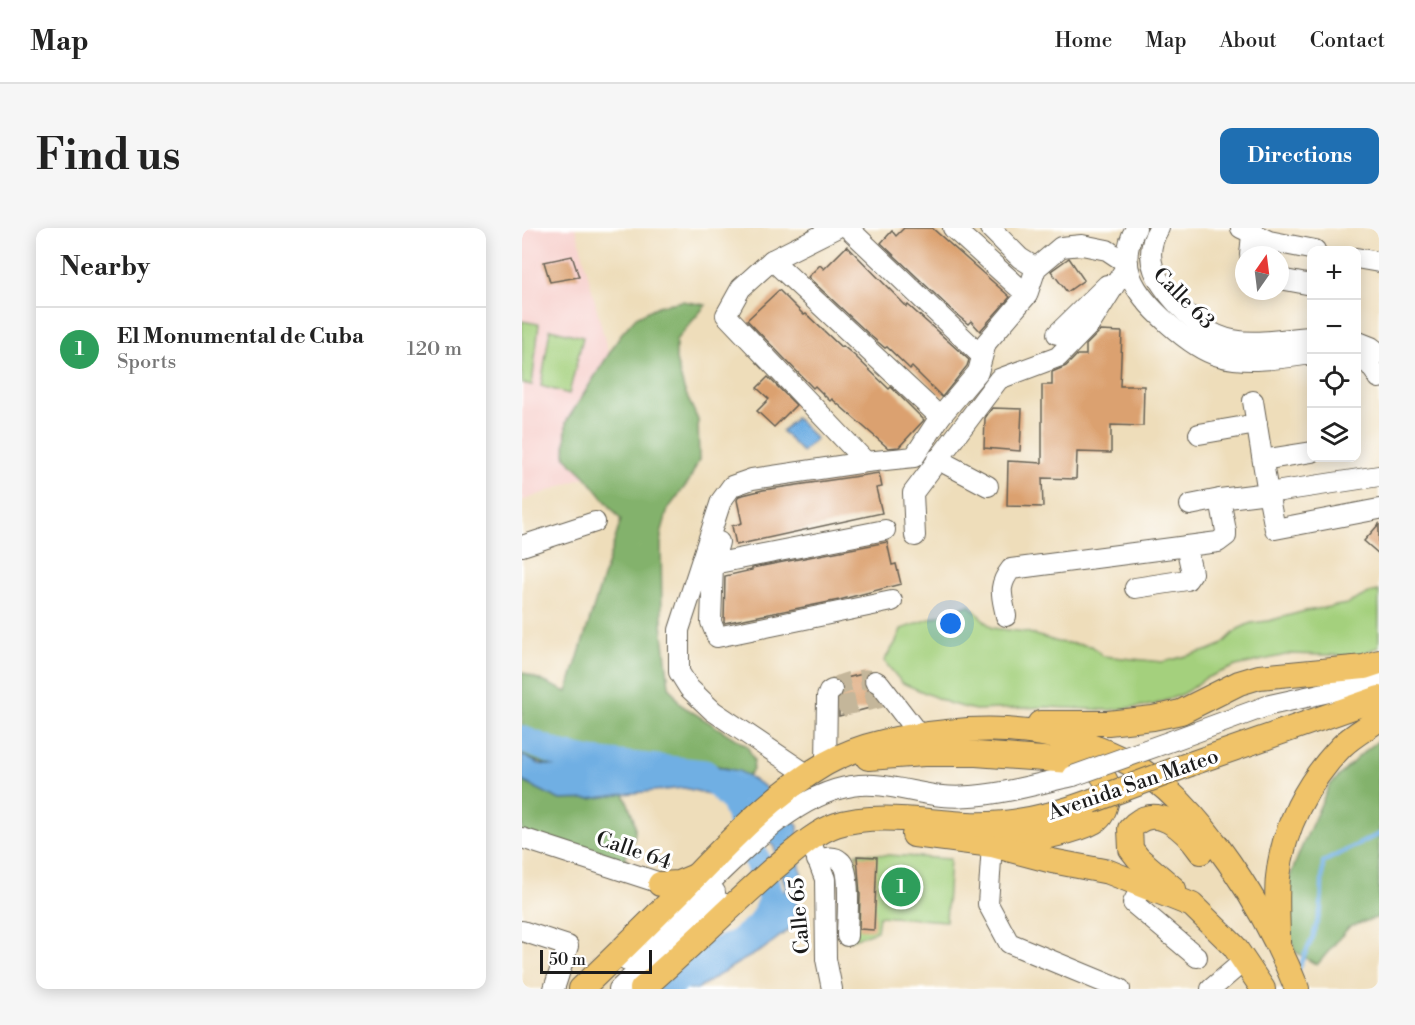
<!DOCTYPE html>
<html lang="en">
<head>
<meta charset="utf-8">
<style>
  body { margin:0; font-family:"Libre Bodoni",serif; background:#f6f6f6; color:#222 }
  .controls { position:absolute; right:18px; top:18px; display:grid; overflow:hidden; border-radius:12px; box-shadow:0 3px 15px #0003 }
  .controls button { width:54px; height:54px; display:grid; place-items:center; padding:0; border:0; border-bottom:2px solid #e0e0e0; background:#fff; color:#222; font:30px sans-serif }
  .compass { position:absolute; left:713px; top:18px; width:54px; height:54px; border-radius:50%; background:#fff; box-shadow:0 3px 15px #0003; rotate:14deg }
  .scale { position:absolute; left:18px; bottom:15px; width:112px; box-sizing:border-box; padding-left:6px; border:3px solid #1c1c1c; border-top:0; font-size:16px; line-height:21px; white-space:nowrap; color:#1c1c1c; -webkit-text-stroke:4px #fff; paint-order:stroke }
  .you { position:absolute; left:429px; top:396px; width:21px; height:21px; margin:-15px; border:4px solid #fff; border-radius:50%; background:#1a73e8; box-shadow:0 0 0 9px #1a73e833 }
  .badge { display:grid; place-items:center; width:39px; height:39px; border-radius:50%; background:#1f6fb2; color:#fff; font-size:20px; font-weight:700 }
  .pin { position:absolute; translate:-50% -50%; border:3px solid #fff; box-shadow:0 2px 6px #0006 }
  .list { margin:0; padding:0; list-style:none }
  h2 { display:flex; justify-content:space-between; align-items:center; height:78px; margin:0; padding:0 24px; font-size:26px }
  h2 small { font-size:20px; font-weight:400; color:#767676 }
  .list li { display:grid; grid-template-columns:39px 1fr auto; gap:18px; align-items:center; box-sizing:border-box; height:84px; padding:0 24px; border-top:2px solid #e0e0e0 }
  .list b { display:block; font-size:22px; white-space:nowrap }
  .list p { margin:0; font-size:20px; white-space:nowrap; color:#767676 }
  .list em { font-size:20px; font-style:normal; color:#767676 }
  .icon { flex:none; width:33px; height:33px; fill:none; stroke:currentColor; stroke-width:2; stroke-linecap:round; stroke-linejoin:round }
  .map { position:relative; flex:none; width:857px; height:761px; overflow:hidden; border-radius:12px }
  header { display:flex; align-items:center; gap:36px; box-sizing:border-box; height:84px; padding:0 30px; background:#fff; border-bottom:2px solid #e0e0e0 }
  header strong { font-size:28px }
  nav { display:flex; gap:33px; margin-inline-start:auto; font-size:21px }
  .intro { display:flex; align-items:center; justify-content:space-between; box-sizing:border-box; height:144px; padding:0 36px }
  h1 { margin:0; font-size:42px }
  .button { padding:15px 27px; border-radius:12px; background:#1f6fb2; color:#fff; font-size:21px; font-weight:700 }
  main { display:flex; gap:36px; padding:0 36px }
  aside { flex:1; background:#fff; border-radius:12px; box-shadow:0 3px 15px #0003 }
  .map>svg:first-child { display:block }
  .built { fill:#f7d0cc }
  .green { fill:#a4d07d; stroke:#60764c; stroke-width:1.5 }
  .forest { fill:#83b26c; stroke:#506744; stroke-width:1.5 }
  .water { fill:#70afe3; stroke:#466680; stroke-width:1.5 }
  .lines { fill:none; stroke-linecap:round; stroke-linejoin:round }
  .stream { stroke:#70afe3; stroke-width:4.5 }
  .river { stroke:#70afe3; stroke-width:27 }
  .building { fill:#dba170 }
  .minor-tunnel { stroke:#c4b69a; stroke-width:20; stroke-dasharray:20 10; stroke-linecap:butt }
  .minor-casing { stroke:#666053; stroke-width:22 }
  .major-casing { stroke:#666053; stroke-width:26 }
  .minor { stroke:#fff; stroke-width:20 }
  .major { stroke:#f0c369; stroke-width:24 }
  .minor-bridge-casing { stroke:#666053; stroke-width:22; stroke-linecap:butt }
  .major-bridge-casing { stroke:#666053; stroke-width:26; stroke-linecap:butt }
  .minor-bridge { stroke:#fff; stroke-width:20 }
  .major-bridge { stroke:#f0c369; stroke-width:24 }
  .labels { text-anchor:middle; stroke-width:6; stroke-linejoin:round; paint-order:stroke }
  .street-label { font-size:21px; fill:#1c1c1c; stroke:#fff }
</style>
</head>
<body>
<header>
<strong>Map</strong>
<nav><a>Home</a><a>Map</a><a>About</a><a>Contact</a></nav>
</header>
<div class="intro"><h1>Find us</h1><a class="button">Directions</a></div>
<main>
<aside>
<h2>Nearby<small></small></h2>
<ul class="list">
<li><span class="badge" style="background:#2e9e5b">1</span><div><b>El Monumental de Cuba</b><p>Sports</p></div><em>120 m</em></li>
</ul>
</aside>
<div class="map">
<svg width="857" height="761" viewBox="0 0 857 761">
  <rect width="100%" height="100%" fill="#fff"/>
  <filter id="ink" filterUnits="userSpaceOnUse"><feTurbulence type="fractalNoise" baseFrequency=".0167" numOctaves="2"/><feDisplacementMap in="SourceGraphic" scale="12" xChannelSelector="R" yChannelSelector="G"/><feConvolveMatrix kernelMatrix="1 2 1 2 8 2 1 2 1" color-interpolation-filters="sRGB"/></filter>
  <filter id="wash" filterUnits="userSpaceOnUse"><feTurbulence type="fractalNoise" baseFrequency=".008" numOctaves="4" result="noise"/><feDisplacementMap in="SourceGraphic" scale="24" xChannelSelector="R" yChannelSelector="G"/><feGaussianBlur stdDeviation="1.35" result="paint"/><feColorMatrix in="noise" values="0 0 0 0 0 0 0 0 0 0 0 0 0 0 0 0 0 1.4 0 .05"/><feComposite in="paint" operator="in"/></filter>
  <g filter="url(#wash)">
    <rect width="100%" height="100%" fill="#eeddba"/>
    <polygon class="built" points="0,0 54,0 87,128 44,194 43,229 64,249 0,273"/>
    <g class="green">
      <polygon points="0,93 17,96 10,157 0,155"/>
      <polygon points="28,101 61,109 47,166 19,158"/>
      <polygon points="857,363 857,419 834,428 768,426 714,438 684,450 661,466 631,477 587,482 524,479 453,482 429,476 380,455 362,433 374,414 379,401 447,377 470,400 504,404 536,414 570,418 581,428 641,434 687,422 699,417 716,401 729,395 746,393 783,383 825,376 847,365"/>
      <polygon points="334,625 428,631 424,693 357,688 355,703 328,712"/>
    </g>
    <g class="forest">
      <path d="M160,73L184,77L154,112V132L162,161L176,192L177,232L167,253L146,281L139,306L140,396L147,458L159,477L225,518L232,532L231,541L226,548C210,540 177,532 159,534C148,535 138,538 127,539C86,544 38,546 0,527V444L45,464L99,292L64,249L43,229L44,194L100,105L114,89L136,78Z"/>
      <polygon points="857,512 857,689 827,699 795,737 772,723 766,687 767,651 778,623 807,558 837,528"/>
      <path d="M0,553L38,572L68,571L102,566C113,592 120,603 103,629L118,649L0,610Z"/>
    </g>
    <g class="water">
      <polygon points="274,190 294,211 280,224 260,203"/>
      <polygon points="0,527 17,536 75,543 127,539 161,533 217,543 242,558 276,598 275,622 280,649 270,699 240,722 216,735 175,761 147,761 186,727 214,716 239,696 264,661 252,619 211,572 162,560 102,566 68,571 38,572 0,553"/>
    </g>
    <g class="lines">
      <polyline class="stream" points="776,741 791,709 799,680 801,634 857,606"/>
      <polyline class="river" points="0,511 41,527 70,533 183,545 211,572 250,671 239,696 214,716 186,727 166,740 147,761"/>
    </g>
    <g id="blocks">
      <g class="building">
        <polygon points="382,0 410,0 488,69 458,103 449,93 446,96 434,86 359,15 370,3 374,8"/>
        <polygon points="325,18 385,79 386,77 447,132 445,138 420,169 390,139 388,141 365,119 363,120 350,109 286,49 298,37 302,41"/>
        <polygon points="50,28 57,49 28,54 22,34"/>
        <polygon points="547,30 562,52 545,64 529,43"/>
        <polygon points="257,62 282,87 284,86 319,119 321,118 333,128 367,161 369,159 402,192 377,219 366,220 310,171 308,173 293,158 291,160 225,92"/>
        <polygon points="578,103 600,104 598,158 622,158 621,198 589,197 589,225 555,224 554,251 520,250 521,279 485,278 486,233 520,235 520,157 530,157 530,144 544,138 555,127 564,127 564,117"/>
        <polygon points="246,149 274,177 252,199 235,183 247,171 235,160"/>
        <polygon points="470,180 500,181 498,223 462,220 463,190"/>
        <polygon points="357,245 360,259 354,260 360,285 214,317 210,298 220,295 215,272 217,268 241,262"/>
        <polygon points="857,296 857,326 842,313"/>
        <polygon points="365,314 370,337 374,336 379,356 317,372 202,395 203,348 230,342 230,340"/>
        <polygon points="345,445 341,452 342,458 359,477 317,488 317,472 322,462 320,456 316,452"/>
        <polygon points="335,628 355,629 352,702 337,701 338,667"/>
      </g>
    </g>
  </g>
  <g filter="url(#ink)">
    <use href="#blocks" fill-opacity="0" stroke="#666053" stroke-width="1.5"/>
    <g class="lines">
      <g class="minor-tunnel">
        <path d="M310,462C320,454 342,449 353,453"/>
        <polyline points="316,482 320,478 359,470"/>
      </g>
      <g class="minor-casing">
        <g id="minor">
          <polyline points="314,0 250,32 219,60 204,87 344,234"/>
          <polyline points="326,0 460,128"/>
          <polyline points="431,0 505,67"/>
          <polyline points="468,0 498,30 514,40"/>
          <path d="M614,0C605,15 603,32 609,49C619,76 670,121 697,128C726,136 760,130 790,126"/>
          <path d="M637,0C618,31 636,55 657,78C673,94 688,108 711,112C736,117 764,110 790,109"/>
          <polyline points="719,0 747,13 793,22"/>
          <polyline points="728,27 730,6"/>
          <polyline points="834,30 857,34"/>
          <polyline points="250,32 418,189"/>
          <polyline points="758,51 790,57"/>
          <polyline points="535,106 585,57"/>
          <polyline points="834,113 849,119 857,125"/>
          <polyline points="834,129 848,137 857,150"/>
          <polyline points="677,206 735,196"/>
          <polyline points="415,231 466,258"/>
          <polyline points="741,232 790,224"/>
          <polyline points="857,248 746,265 753,301 857,281"/>
          <polyline points="668,277 698,271"/>
          <polyline points="393,308 391,265 477,151 536,129 569,95 606,36"/>
          <polyline points="197,314 191,336 363,302"/>
          <polyline points="0,318 73,294"/>
          <polyline points="191,336 189,394 195,409 370,373"/>
          <polyline points="613,360 665,352 670,345 664,318"/>
          <path d="M484,388C480,367 475,359 489,341L696,314L704,308V303L698,271L746,265L731,173"/>
          <polyline points="353,453 358,456 391,499"/>
          <polyline points="652,512 748,477 857,453"/>
          <polyline points="304,536 305,469 307,464 310,462"/>
          <polyline points="286,547 191,483 167,460 157,444 157,402 199,273 210,258 230,251 344,234 392,229 418,189 456,144 464,115 505,67 514,40 539,19 560,17 585,22 606,36"/>
          <polyline points="0,610 209,678"/>
          <polyline points="288,612 303,651 304,731 310,761"/>
          <polyline points="470,617 466,676 487,715 598,761"/>
          <path d="M295,632C303,630 312,627 318,633C330,641 325,693 325,708"/>
          <polyline points="621,656 611,675 675,729"/>
          <polyline points="0,703 46,718 32,761"/>
          <path d="M105,733C128,711 152,689 175,667C216,628 272,566 330,558C360,553 390,565 420,568C464,572 509,557 551,548"/>
          <polyline points="97,761 192,673 193,664"/>
          <polyline points="689,761 723,732"/>
        </g>
      </g>
      <g class="major-casing">
        <g id="major">
          <polyline points="518,495 586,495 631,490 659,484 717,455 737,449 842,439 857,434"/>
          <path d="M346,530L402,526H454L562,534C575,540 586,548 586,565C585,573 583,585 576,591C560,604 503,613 482,616"/>
          <polyline points="668,536 857,470"/>
          <polyline points="392,607 470,617 530,633 587,644 670,677 712,718 741,761"/>
          <polyline points="138,656 156,655 173,648"/>
          <path d="M652,661L616,630L609,621L608,601C633,572 663,601 679,624"/>
          <path d="M756,714C756,693 754,670 756,649C761,600 785,554 820,518C830,508 845,500 857,491"/>
          <path d="M59,761C93,729 126,696 159,663C204,617 248,568 303,536C340,515 383,508 425,504C486,497 552,505 607,535C679,573 746,687 775,761"/>
          <path d="M120,761C165,722 207,680 251,641C270,626 291,605 314,597C352,584 406,594 446,596C488,598 530,588 570,573"/>
        </g>
      </g>
      <use href="#minor" class="minor"/>
      <use href="#major" class="major"/>
      <g class="minor-bridge-casing">
        <polyline id="minor-bridge" points="551,548 652,512"/>
      </g>
      <g class="major-bridge-casing">
        <polyline id="major-bridge" points="570,573 668,536"/>
      </g>
      <use href="#minor-bridge" class="minor-bridge"/>
      <use href="#major-bridge" class="major-bridge"/>
    </g>
  </g>
  <g class="labels">
    <g class="street-label">
      <text transform="translate(662 70) rotate(45)" y="7">Calle 63</text>
      <text transform="translate(611 556) rotate(-19)" y="7">Avenida San Mateo</text>
      <text transform="translate(112 622) rotate(19)" y="7">Calle 64</text>
      <text transform="translate(277 688) rotate(-95)" y="7">Calle 65</text>
    </g>
  </g>
</svg>
<div class="controls">
<button>+</button>
<button>−</button>
<button><svg class="icon" aria-label="locate" viewBox="0 0 24 24"><circle cx="12" cy="12" r="6"/><path d="M12 2v4M12 18v4M2 12h4M18 12h4"/></svg></button>
<button><svg class="icon" aria-label="layers" viewBox="0 0 24 24"><path d="M12 4l9 5-9 5-9-5zM3 14l9 5 9-5"/></svg></button>
</div>
<svg class="compass" viewBox="-18 -18 36 36"><path d="M0-13l5 13h-10z" fill="#e53935"/><path d="M0 13l5-13h-10z" fill="#767676"/></svg>
<div class="scale">50 m</div>
<div class="you"></div>
<div class="pin badge" style="left:379px;top:659px;background:#2e9e5b">1</div>
</div>
</main>
</body>
</html>
